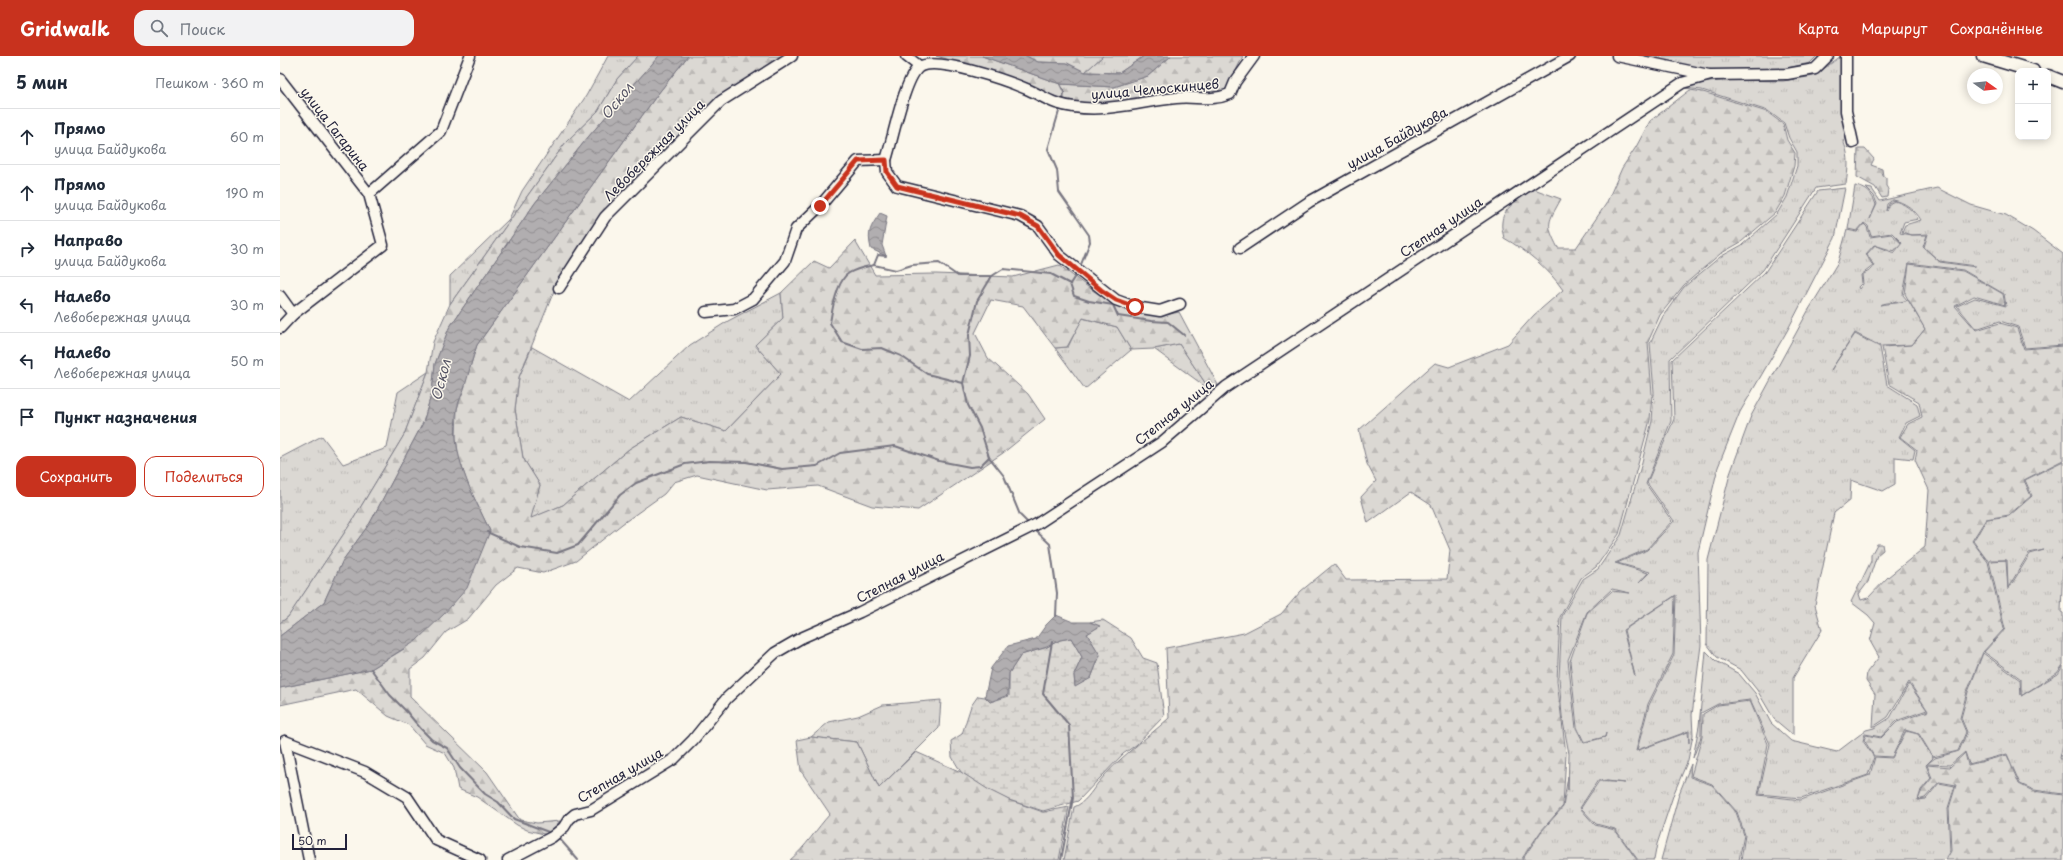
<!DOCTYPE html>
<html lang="ru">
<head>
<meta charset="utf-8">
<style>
  body { margin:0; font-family:"Playpen Sans",sans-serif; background:#f2f2f3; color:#1f2937 }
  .controls { position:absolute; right:12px; top:12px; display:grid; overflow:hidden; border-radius:8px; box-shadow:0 2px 10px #0003 }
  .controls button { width:36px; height:36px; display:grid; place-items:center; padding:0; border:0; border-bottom:1px solid #e0e1e3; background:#fff; color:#1f2937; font:20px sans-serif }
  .compass { position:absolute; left:1687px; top:12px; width:36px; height:36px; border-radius:50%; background:#fff; box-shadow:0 2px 10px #0003; rotate:105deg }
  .scale { position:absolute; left:12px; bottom:10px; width:55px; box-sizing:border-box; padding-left:4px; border:2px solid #22223b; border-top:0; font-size:11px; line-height:14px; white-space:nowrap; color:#22223b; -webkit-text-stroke:3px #fbf7ec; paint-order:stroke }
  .stop { position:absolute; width:12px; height:12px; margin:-9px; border:3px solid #c8321e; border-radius:50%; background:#fff }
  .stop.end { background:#c8321e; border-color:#fff; box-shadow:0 1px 4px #0008 }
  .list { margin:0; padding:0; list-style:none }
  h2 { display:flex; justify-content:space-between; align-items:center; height:52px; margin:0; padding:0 16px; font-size:17px }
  h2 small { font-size:13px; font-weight:400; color:#747a83 }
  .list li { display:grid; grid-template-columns:26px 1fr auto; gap:12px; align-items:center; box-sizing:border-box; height:56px; padding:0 16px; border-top:1px solid #e0e1e3 }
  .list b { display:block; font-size:15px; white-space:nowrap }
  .list p { margin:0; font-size:13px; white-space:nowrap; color:#747a83 }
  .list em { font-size:13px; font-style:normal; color:#747a83 }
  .actions { display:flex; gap:8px; padding:12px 16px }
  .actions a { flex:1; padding:9px 0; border:1px solid #c8321e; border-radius:12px; text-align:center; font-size:14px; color:#c8321e }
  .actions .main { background:#c8321e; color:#fff }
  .icon { flex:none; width:22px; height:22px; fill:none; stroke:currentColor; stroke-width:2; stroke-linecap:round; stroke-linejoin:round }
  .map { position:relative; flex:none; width:1783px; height:804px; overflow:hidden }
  header { display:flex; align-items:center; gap:24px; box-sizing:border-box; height:56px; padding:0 20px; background:#c8321e; color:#fff }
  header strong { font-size:19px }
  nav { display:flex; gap:22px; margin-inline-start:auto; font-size:14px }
  .search { width:280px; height:36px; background:#f2f2f3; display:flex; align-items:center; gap:10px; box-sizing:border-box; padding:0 14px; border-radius:12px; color:#747a83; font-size:15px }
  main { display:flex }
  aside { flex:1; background:#fff }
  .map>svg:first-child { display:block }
  .grass { fill:url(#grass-tufts); stroke:#7e7d87; fill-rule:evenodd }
  .forest { fill:url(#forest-firs); stroke:#7e7d87 }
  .wetland { fill:url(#wetland-marsh); stroke:#7e7d87 }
  .water { fill:url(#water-waves); stroke:#787681 }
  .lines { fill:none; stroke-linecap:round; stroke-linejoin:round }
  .stream { stroke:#787681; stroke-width:2 }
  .minor-casing { stroke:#22223b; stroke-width:13 }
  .major-casing { stroke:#22223b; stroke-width:15 }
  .minor { stroke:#fbf7ec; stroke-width:10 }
  .major { stroke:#fbf7ec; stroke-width:12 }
  .route { stroke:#c8321e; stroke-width:5 }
  .labels { text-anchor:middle; stroke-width:3; stroke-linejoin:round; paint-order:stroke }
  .street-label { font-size:13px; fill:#22223b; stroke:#fbf7ec }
  .water-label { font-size:14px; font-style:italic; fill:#545364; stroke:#fbf7ec }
</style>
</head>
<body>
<header>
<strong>Gridwalk</strong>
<div class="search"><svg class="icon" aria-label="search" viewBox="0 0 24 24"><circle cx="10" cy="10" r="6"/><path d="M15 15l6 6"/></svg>Поиск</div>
<nav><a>Карта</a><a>Маршрут</a><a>Сохранённые</a></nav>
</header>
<main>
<aside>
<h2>5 мин<small>Пешком · 360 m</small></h2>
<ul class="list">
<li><svg class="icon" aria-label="ahead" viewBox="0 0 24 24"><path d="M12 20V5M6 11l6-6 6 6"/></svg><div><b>Прямо</b><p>улица Байдукова</p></div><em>60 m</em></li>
<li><svg class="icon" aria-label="ahead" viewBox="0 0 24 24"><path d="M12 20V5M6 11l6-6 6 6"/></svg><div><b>Прямо</b><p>улица Байдукова</p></div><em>190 m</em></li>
<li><svg class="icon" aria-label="right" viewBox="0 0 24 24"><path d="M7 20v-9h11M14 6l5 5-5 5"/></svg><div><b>Направо</b><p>улица Байдукова</p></div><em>30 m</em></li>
<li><svg class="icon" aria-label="left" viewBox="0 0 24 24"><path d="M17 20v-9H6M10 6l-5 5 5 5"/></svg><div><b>Налево</b><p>Левобережная улица</p></div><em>30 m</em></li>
<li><svg class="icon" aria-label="left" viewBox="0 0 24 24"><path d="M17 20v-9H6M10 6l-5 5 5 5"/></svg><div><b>Налево</b><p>Левобережная улица</p></div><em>50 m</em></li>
<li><svg class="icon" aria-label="arrive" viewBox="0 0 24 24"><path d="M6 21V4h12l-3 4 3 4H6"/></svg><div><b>Пункт назначения</b></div></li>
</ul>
<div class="actions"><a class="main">Сохранить</a><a>Поделиться</a></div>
</aside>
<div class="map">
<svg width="1783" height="804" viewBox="0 0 1783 804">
  <defs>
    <pattern id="grass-tufts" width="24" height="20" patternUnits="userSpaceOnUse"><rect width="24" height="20" fill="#dbd8d3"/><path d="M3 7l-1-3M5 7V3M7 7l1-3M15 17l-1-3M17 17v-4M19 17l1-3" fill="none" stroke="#bcb9b6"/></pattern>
    <pattern id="forest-firs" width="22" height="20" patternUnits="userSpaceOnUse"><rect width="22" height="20" fill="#dbd8d3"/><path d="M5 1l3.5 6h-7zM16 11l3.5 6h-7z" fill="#bcb9b6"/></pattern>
    <pattern id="wetland-marsh" width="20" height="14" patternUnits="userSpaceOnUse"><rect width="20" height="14" fill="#dbd8d3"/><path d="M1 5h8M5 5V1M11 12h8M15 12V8" fill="none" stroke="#bcb9b6"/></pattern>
    <pattern id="water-waves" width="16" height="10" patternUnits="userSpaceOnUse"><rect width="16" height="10" fill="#b1aeb0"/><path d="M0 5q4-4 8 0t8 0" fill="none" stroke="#908d90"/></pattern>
  </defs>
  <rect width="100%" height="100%" fill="#fbf7ec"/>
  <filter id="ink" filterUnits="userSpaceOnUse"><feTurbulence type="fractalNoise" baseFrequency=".025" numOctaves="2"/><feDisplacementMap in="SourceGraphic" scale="8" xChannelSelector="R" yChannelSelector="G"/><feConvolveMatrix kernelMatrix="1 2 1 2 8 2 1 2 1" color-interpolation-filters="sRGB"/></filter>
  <g filter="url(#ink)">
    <g class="grass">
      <polygon points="328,0 358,0 337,23 318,55 286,86 170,248 170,220 229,163 242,135 306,40"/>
      <polygon points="823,0 864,0 839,17 805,16"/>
      <polygon points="1353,0 1537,0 1530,7 1493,15 1430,14"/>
      <path d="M1561,0L1566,80L1564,87C1570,101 1568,114 1566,128L1536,132L1483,214L1390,303L1391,365L1366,428L1392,465L1367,493L1335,507L1368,517L1359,527L1370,516L1337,507L1367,494L1394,465L1367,427L1394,363L1392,304L1485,216L1538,135L1565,132L1555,182L1507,275L1460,356L1438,411L1418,496L1421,589L1412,659L1413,679L1408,704L1394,737L1377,788L1374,804H1358L1335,773L1316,768L1301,752L1319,725L1345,727L1318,724L1300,752L1315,769L1335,774L1357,804H1242L1261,776L1283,751L1288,720V734L1289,698L1282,660L1279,622L1282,560L1303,523L1318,513L1341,479L1361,410L1372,365L1374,336L1370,287L1383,260L1404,231L1440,201L1462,189L1497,158L1507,141L1517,110V96L1509,82L1504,67L1488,55L1422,34L1404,32L1411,28L1448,24L1503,25L1534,20ZM1332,533L1350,537L1332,535L1307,557L1290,605L1297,671L1304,686L1325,681L1326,677L1325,681L1304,687L1296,672L1288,604L1307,556ZM1396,539L1394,599L1369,649L1357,694L1409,675V687L1408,676L1356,695L1368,648L1393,598L1395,540L1344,574L1355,620L1343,574Z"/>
      <path d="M1575,130C1587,132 1592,137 1596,149L1590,163L1597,148L1594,140L1586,132L1592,133L1600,145L1657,132L1691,149L1726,159L1753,175L1783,198V289L1745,292L1738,271L1720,265L1696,273L1677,250L1695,242L1726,250L1724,238L1683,214L1629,207L1623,239L1627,244C1618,248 1609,245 1600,249C1609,247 1619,248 1628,244L1645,273L1632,289L1600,290L1575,277L1551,314L1575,278L1600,291L1607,329L1637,348L1640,360L1626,367L1619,381L1635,394L1633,403L1615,401V428L1603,435L1571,424L1570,444L1554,457L1535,549L1542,574L1513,622V679L1494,663L1477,634L1461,614L1437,601L1427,588L1428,504L1450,418L1471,360L1528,255L1558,206L1567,174L1577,176L1584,168L1587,171L1590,181L1611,178L1621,187L1614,195L1594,189L1586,198L1593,210L1581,219L1582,227L1578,231L1579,233L1583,228L1582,219L1591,214L1594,210L1587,198L1595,189L1614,197L1622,187L1612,177L1591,180L1588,170L1584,167L1577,175L1568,173ZM1613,144C1625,146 1635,154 1641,164L1625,169L1622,176L1631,179L1648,178L1644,191L1659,205L1696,210V211L1660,206L1643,191L1647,179H1631L1620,177L1624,166L1638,163C1633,154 1624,147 1614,145L1609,148L1606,155L1607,148Z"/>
      <polygon points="501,237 503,262 475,289 501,318 446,375 401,361 349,393 283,449 250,463 260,429 243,402 235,353 239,321 252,291 349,346 410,289 448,265"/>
      <polygon points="802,262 837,271 851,294 805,333 775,292 788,291"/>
      <polygon points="899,288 930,334 874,293"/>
      <polygon points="148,316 124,379 71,467 8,561 0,567 0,402 42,380 63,408 107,392 118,336"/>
      <polygon points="1783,405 1783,499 1781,504 1783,506 1781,556 1783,557 1783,609 1777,617 1741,640 1778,618 1783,610 1783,688 1780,702 1783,706 1783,738 1754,734 1740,728 1727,698 1689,708 1685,696 1670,709 1647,708 1655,702 1679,695 1687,676 1681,662 1688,636 1703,597 1740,624 1741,639 1741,623 1704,596 1725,573 1709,505 1726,504 1728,534 1750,498 1764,494 1749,497 1728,532 1727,504 1707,504 1693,485 1707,463 1729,460 1752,440 1745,424"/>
      <polygon points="1426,595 1436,605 1459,618 1475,637 1491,667 1511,685 1557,696 1586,674 1594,672 1610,662 1629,628 1647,654 1616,665 1601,681 1585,678 1583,685 1594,701 1588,719 1521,742 1479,738 1490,688 1470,644 1438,648 1421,657 1421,681 1413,702 1419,670"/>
      <polygon points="661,644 659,672 599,732 577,686 531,681 549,666 578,660 603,649"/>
      <polygon points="1470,645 1488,688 1478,739 1521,744 1590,719 1595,701 1612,702 1626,675 1638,678 1653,702 1646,709 1651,722 1641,734 1638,744 1646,743 1659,727 1675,730 1668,752 1670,795 1664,804 1461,804 1465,779 1457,756 1432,728 1411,720 1422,681 1423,658 1438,649"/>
      <polygon points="1411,708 1410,721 1432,729 1456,756 1464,779 1459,804 1381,804 1399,738"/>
    </g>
    <g class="forest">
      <polygon points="358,0 379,0 309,80 255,147 169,272 155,308 152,336 143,367 90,467 63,504 44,546 0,580 0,567 8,561 71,467 124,379 148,316 153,286 170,248 286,86 318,55 337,23"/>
      <path d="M408,0H503L440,41L322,161L276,230L239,321L235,353L243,402L260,429L251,462L283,449L349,393L401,361L446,375L501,318L475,289L503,262L501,237L534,205L549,212L575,185L595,219L656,218L733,221L779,209C814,236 853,269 899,256L938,329L930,334L899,288L874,293L851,294L837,271L803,262L787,291L775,292L743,250L711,244L695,277L708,302L748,338L765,363L723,397L638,454L592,450L538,430L487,434L417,419L394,426L384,438L342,468L296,505L263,517L238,512L216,529L188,563L166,576L145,602L130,613V641L207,716L240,764L257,767L280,765L268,779L247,774L237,769L197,741L178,733L174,712L165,697L145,688L129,669L108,660L76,633L0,649V632L91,613L124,593L210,475L188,429L179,402L176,382L177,353L197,289L377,39Z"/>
      <polygon points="656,0 702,0 780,28 834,31 868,20 891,0 963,0 948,31 937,40 851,47 791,48 718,17"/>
      <polygon points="746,0 823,0 805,16 787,7 758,6"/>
      <path d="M1410,34L1423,36L1487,56L1503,68L1507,84L1515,97L1514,110L1505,140L1495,157L1461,186L1440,198L1404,229L1380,259L1368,286L1372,338L1370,364L1339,478L1316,511L1301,522L1280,561L1277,625L1286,698L1283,750L1261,775L1241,804H784L794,751C805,747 811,736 818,727C838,702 865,684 889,662L886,592L964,577L1001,558L1021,535L1054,508L1066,524L1167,523L1170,494L1151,449L1131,436L1088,467L1081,441L1096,425L1087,408L1079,374L1155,307L1169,311L1228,288L1254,259L1283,234C1268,212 1247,195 1224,182C1223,177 1221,171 1222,166C1223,151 1243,140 1254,133L1281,143C1268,167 1265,167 1278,192H1296L1326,148L1342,112L1356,91L1370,65Z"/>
      <polygon points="1578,93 1585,93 1594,103 1591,109 1602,113 1603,120 1606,122 1606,130 1608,133 1607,141 1602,142 1595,131 1577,121"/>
      <polygon points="1629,208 1683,215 1723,238 1725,249 1694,240 1675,250 1696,274 1720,267 1737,272 1744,293 1783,290 1783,404 1744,424 1751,440 1729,459 1706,463 1692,485 1708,506 1724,573 1703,596 1687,636 1680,662 1686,676 1678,695 1653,701 1639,678 1625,674 1612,701 1594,700 1584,684 1586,679 1601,682 1617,666 1648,655 1629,626 1608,661 1593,671 1595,638 1586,625 1587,616 1599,601 1590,585 1595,567 1588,559 1571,546 1591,505 1591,499 1597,488 1602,488 1603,494 1597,499 1588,526 1579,538 1581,544 1588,542 1608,521 1645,491 1649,434 1635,404 1637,394 1620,381 1628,368 1642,361 1639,346 1609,328 1602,291 1632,289 1645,273 1625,238"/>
      <path d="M531,681L577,686L599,732L636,696L681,716L729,744L763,756L789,751L779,804H510C526,791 536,773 550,758L521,715L517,684Z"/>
      <polygon points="1685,697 1688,709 1727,699 1739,728 1753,735 1783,739 1783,804 1666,804 1671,795 1669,752 1676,729 1659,726 1645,742 1638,744 1642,734 1652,722 1647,709 1670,711"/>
    </g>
    <polygon class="wetland" points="823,564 851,582 863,602 877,607 884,660 856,689 843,698 798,745 763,755 729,744 709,734 681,716 672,701 671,685 682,678 691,650 698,640 705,641 710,646 729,640 729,617 741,599 767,591 780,584 791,582 802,601 794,619 795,630 811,622 820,599 807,578 819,570 810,566"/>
    <g class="water">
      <path d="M379,0H408L377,39L197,289C192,303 189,316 185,330C183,338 178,345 177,353C169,397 192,437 210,475L187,532L164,558L136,585L91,613L0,632V580L44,546L63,504L90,467L143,367L152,336L155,308L169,272L255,147L309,80Z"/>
      <polygon points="702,0 746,0 758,6 787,7 805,16 839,17 864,0 891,0 868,20 834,31 780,28"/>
      <path d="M600,157L607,160L602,189L606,200L591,193C587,175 590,172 600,157Z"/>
      <polygon points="776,559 793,566 810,566 820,570 807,578 820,599 811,622 795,631 794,619 802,601 791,582 780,584 767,591 741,599 729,617 728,639 710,646 705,640 711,612 728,590 756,583 766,569"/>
    </g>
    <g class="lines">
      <g class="stream">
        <polyline points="780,28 784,36 783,46"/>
        <polyline points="780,52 768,93 777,114 779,136 809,179 810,186 800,211"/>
        <polyline points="606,200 598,199 594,209 616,214 632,209 659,207 678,220 712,220"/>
        <path d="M594,209C585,211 577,212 569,217C557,224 552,254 550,267L562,286L582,293L602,292L621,300L647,318L683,327"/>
        <polyline points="797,217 790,228 794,240 809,245 833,249 838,260 871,265 888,266 904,279"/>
        <polyline points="749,468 740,459 724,420 709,401 700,372 688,349 683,327 690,300 689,279 697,245 712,220 723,213 771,218 790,228"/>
        <polyline points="755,474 770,488 777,537 776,560"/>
        <polyline points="207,476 240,491 277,497 298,489 340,439 356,427 405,408 429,405 466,406 502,413 537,410 560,397 615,390 659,405 690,411 700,410 709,401"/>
        <polyline points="772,586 763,638 789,669 793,742 781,804"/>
        <polyline points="91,613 110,639 126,655 141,673 152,684 167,692 180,712 205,738 218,746 234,763 271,777"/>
        <polyline points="278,781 298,804"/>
      </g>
      <g class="minor-casing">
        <g id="minor">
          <polyline points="626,0 639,10"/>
          <polyline points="1337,0 1429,19"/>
          <polyline points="1566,0 1566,55 1573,87"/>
          <polyline points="0,23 89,138 103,189 13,258 0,240"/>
          <polyline points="89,138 161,75 190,0"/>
          <polyline points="960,192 1029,146 1290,0"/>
          <polyline points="279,232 325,161 441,45 512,0"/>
          <path d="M900,248L880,255L855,251L836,244L779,199L758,170L740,160L617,130L607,116L606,104C613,83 624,23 639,11C658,0 728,25 749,34C758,38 767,44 776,47C817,60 855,46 896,42C916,40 930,46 950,38L955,26L974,0"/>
          <polyline points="426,256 454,253 473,243 505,205 516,173 540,150 578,105 606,104"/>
          <polyline points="0,272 13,258"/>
          <polyline points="5,685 85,716 127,741 156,784 200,804"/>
          <polyline points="5,685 29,804"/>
          <polyline points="228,804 272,781 284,771 289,763 295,758 311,754 394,703 413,684 447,642 495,597 521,582 580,556 757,468 882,386 946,331 1402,27 1431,19 1507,18 1535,13 1548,0"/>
        </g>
      </g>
      <g class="major-casing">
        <g id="major">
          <polyline points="1703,0 1753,15"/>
          <polyline points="1768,20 1783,26"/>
        </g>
      </g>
      <use href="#minor" class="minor"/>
      <use href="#major" class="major"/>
    </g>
  </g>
  <g class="lines" filter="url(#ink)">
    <polyline class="route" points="540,150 578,105 606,104 607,116 617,130 740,160 758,170 779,199 821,234 836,244 855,251"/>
  </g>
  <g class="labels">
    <g class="street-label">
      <text transform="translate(875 33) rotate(-5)" y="5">улица Челюскинцев</text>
      <text transform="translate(55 73) rotate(52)" y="5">улица Гагарина</text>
      <text transform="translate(1117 82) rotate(-29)" y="5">улица Байдукова</text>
      <text transform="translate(374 94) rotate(-45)" y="5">Левобережная улица</text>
      <text transform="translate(1161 171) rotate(-34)" y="5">Степная улица</text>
      <text transform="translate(894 356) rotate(-39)" y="5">Степная улица</text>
      <text transform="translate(620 521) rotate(-27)" y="5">Степная улица</text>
      <text transform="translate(340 719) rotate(-30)" y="5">Степная улица</text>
    </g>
    <g class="water-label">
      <text transform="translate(337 45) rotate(-51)" y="5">Оскол</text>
      <text transform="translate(161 324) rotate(-76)" y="5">Оскол</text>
    </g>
  </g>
</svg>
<div class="controls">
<button>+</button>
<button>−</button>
</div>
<svg class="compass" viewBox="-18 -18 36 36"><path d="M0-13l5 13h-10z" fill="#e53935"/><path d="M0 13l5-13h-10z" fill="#747a83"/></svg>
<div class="scale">50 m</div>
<div class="stop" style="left:855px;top:251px"></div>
<div class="stop end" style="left:540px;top:150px"></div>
</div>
</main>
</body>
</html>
